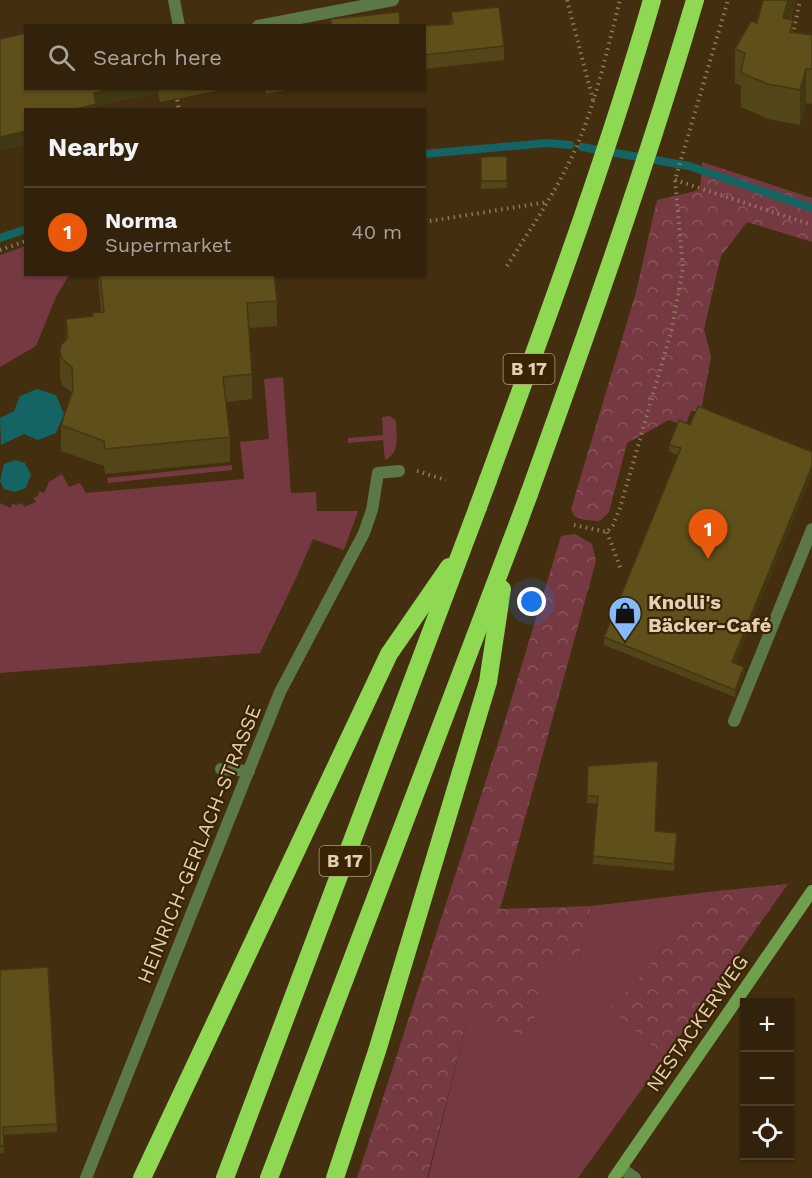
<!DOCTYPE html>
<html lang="en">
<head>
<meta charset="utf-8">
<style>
  body { margin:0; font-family:"Work Sans",sans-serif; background:#3d2f19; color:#f1f3f6 }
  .controls { position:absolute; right:18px; bottom:18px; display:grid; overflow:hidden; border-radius:0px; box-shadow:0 2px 4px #0004 }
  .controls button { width:54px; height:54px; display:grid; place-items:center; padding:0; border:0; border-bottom:2px solid #4d3f2c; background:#32220b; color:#f1f3f6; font:30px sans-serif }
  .you { position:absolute; left:532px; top:602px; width:21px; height:21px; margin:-15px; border:4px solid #fff; border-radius:50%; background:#1a73e8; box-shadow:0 0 0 9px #1a73e833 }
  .badge { display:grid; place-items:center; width:39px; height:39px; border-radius:50%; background:#ea580c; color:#fff; font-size:20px; font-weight:700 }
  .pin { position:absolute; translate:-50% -50px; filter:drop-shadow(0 2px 3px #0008) }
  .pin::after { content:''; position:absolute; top:32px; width:21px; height:18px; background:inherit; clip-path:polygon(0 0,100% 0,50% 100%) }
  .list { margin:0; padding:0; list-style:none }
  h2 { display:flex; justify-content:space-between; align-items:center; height:78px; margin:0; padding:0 24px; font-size:26px }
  h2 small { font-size:20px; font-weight:400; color:#a8a49d }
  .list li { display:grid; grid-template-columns:39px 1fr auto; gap:18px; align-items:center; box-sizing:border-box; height:90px; padding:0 24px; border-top:2px solid #4d3f2c }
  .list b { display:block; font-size:22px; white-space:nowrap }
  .list p { margin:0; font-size:20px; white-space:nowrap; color:#a8a49d }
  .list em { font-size:20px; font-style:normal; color:#a8a49d }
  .icon { flex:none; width:33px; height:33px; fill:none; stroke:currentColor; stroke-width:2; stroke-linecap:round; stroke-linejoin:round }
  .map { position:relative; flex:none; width:812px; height:1178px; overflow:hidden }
  .search { position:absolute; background:#32220b; box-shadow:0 2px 4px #0004; left:24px; top:24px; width:402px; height:66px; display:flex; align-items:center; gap:15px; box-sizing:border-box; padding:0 21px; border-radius:0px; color:#a8a49d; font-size:22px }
  .panel { position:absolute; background:#32220b; box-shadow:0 2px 4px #0004; left:24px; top:108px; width:402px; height:168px; border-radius:0px }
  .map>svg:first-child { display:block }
  .green { fill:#753a41 }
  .forest { fill:url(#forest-crowns) }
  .water { fill:#136463 }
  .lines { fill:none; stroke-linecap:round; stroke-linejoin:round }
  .stream { stroke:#136463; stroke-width:8 }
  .path { stroke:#8f795b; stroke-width:4; stroke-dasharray:1.5 4.5; stroke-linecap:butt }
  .lane { stroke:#5b7846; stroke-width:12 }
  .street { stroke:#5b7846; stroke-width:12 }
  .secondary { stroke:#709f4d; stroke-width:12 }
  .highway { stroke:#8ed852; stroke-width:18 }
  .highway-bridge { stroke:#8ed852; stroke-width:18 }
  .wall { fill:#524517 }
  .shaded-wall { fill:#423813 }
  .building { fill:#5f501b; stroke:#423813; stroke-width:1.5 }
  .labels { text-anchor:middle; stroke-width:4.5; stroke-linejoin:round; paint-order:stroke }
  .shield { fill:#392404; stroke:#b29c7e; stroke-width:1.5 }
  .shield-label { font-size:18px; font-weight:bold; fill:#e6cfb3 }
  .poi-label { font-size:20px; font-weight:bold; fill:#e6cfb3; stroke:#392404; text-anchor:start }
  .street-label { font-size:20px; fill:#e6cfb3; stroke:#392404 }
</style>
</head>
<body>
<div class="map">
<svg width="812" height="1178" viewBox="0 0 812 1178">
  <defs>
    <pattern id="forest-crowns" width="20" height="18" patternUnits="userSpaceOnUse" patternTransform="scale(1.5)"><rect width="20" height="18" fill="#753a41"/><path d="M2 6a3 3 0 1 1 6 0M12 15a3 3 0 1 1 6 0" fill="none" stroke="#89555a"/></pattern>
  </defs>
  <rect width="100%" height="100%" fill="#432e0f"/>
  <g class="green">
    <polygon points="25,246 26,274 69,275 56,297 36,346 0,367 0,255"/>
    <polygon points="283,377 291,493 316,492 317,511 358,511 344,550 313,539 297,576 260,653 0,673 0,503 11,508 12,504 17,505 22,503 24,507 36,502 33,498 38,496 39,491 44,493 49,482 62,474 69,487 80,483 86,493 244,479 240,442 269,439 264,379"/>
    <path d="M390,416L396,421C396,436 401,452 385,460L383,440L348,443V438L383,435L382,417Z"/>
    <polygon points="232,465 232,470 108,483 107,478"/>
    <polygon points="717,891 611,1009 665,1057 578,1178 428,1178 469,1014 546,960 578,960 591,906"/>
  </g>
  <g class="forest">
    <polygon points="702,162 812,198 812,242 747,222 721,256 704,329 711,357 701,411 691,411 685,426 669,420 627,443 609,512 600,521 584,520 574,516 571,509 636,292 657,200 700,190"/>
    <polygon points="575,534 592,544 596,561 500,909 591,906 578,960 546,960 530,1039 469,1014 427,1178 357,1178 498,743 561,536"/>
    <polygon points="788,884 665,1057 610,1009 717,891"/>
  </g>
  <g class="water">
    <polygon points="37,389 56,395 64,414 56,433 38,440 24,434 1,445 0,418 14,411 20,396"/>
    <polygon points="15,460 25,463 31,475 26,488 15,492 4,489 0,481 4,464"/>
  </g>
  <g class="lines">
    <g class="stream">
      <polyline points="582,147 689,166 812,208"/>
      <polyline points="424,154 547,143 570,145"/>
      <polyline points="0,238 26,229"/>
    </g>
    <g class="path">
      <polyline points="567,0 593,100"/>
      <polyline points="794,29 800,0"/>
      <polyline points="175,88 179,110"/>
      <polyline points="675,180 812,225"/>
      <polyline points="424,222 548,202"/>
      <polyline points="0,250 26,241"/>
      <path d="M507,266C531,228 556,192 575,150C596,103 607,50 620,0"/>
      <polyline points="417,471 446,480"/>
      <polyline points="574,525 607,532 613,525 620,508 671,332 683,268 675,180 728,0"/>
      <polyline points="607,532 621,570"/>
    </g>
    <g class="lane">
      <polyline points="734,721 812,529"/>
      <polyline points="221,769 249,771"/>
    </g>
    <g class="street">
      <polyline points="174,0 179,26"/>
      <polyline points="258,26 393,0"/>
      <polyline points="621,1168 635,1178"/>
      <polyline points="86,1178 280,692 364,533 372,510 378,473 399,471"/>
    </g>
    <polyline class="secondary" points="614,1178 812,891"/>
    <g class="highway">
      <path d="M488,480C546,321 605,163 652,0"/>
      <path d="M529,494C588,330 646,167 695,0"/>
      <polyline points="142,1178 389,654 449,567"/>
      <polyline points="225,1178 478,507"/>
      <polyline points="269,1178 519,521"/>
      <polyline points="335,1178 377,1051 488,682 502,589"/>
    </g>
    <g class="highway-bridge">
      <polyline points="478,507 488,480"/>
      <polyline points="519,521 529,494"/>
    </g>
  </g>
  <g class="wall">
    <polygon points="763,0 796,0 791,20 793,32 812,35 812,104 806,103 800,125 768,119 741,107 741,86 735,83 735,49 757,23"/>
    <polygon points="451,12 504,46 504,60 424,69 424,26 451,24"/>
    <polygon points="0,39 26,88 231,88 160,102 158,93 96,106 96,110 26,110 26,145 0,150"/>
    <polygon points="265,88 288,88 288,90 266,94"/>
    <polygon points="507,156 507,188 481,189 481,157"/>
    <polygon points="98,274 274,274 277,301 277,326 249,328 252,374 252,399 226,402 230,437 230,462 105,474 104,466 61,451 61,425 72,393 62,385 60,378 60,352 66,340 66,319 92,316 101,312"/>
    <polygon points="669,445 812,474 735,663 744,674 735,697 604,645 604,637 678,455 669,452"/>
    <polygon points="588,766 656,831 677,841 674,871 593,864 598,804 587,803"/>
    <polygon points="0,970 57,1124 57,1132 3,1135 4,1153 0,1154"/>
  </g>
  <g class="shaded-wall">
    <polygon points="788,0 796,0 783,52 783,18"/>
    <polygon points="806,69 806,103 800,125 800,90"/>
    <polygon points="115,88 158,88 158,93 96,106 96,110 72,110 94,93"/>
    <polygon points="26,131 26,145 0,150 0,136"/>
    <polygon points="812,466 812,474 732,670 732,662"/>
    <polygon points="744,667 744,674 735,697 735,690"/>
  </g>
  <g class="building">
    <polygon points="763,0 788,0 783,18 793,20 790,32 812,35 812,69 806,69 800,90 768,84 741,73 745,53 735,49 751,21 757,23"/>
    <polygon points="499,7 504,46 424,55 424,26 421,26 453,24 451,12"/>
    <polygon points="399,12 400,26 331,26 331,19"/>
    <polygon points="26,33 26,88 115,88 94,93 96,104 72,110 26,110 26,131 0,137 0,39"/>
    <polygon points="507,156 507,181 481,181 481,157"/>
    <polygon points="100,274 274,274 277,301 247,303 252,374 223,377 230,437 105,449 104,441 61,425 73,390 72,367 62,359 60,352 61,345 68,338 66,319 93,316 92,313 104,312"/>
    <polygon points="698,406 812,452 812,466 732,662 744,667 735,690 604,637 681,448 669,445 679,420 690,425"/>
    <polygon points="658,761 655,831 677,833 674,864 593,856 598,796 587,796 588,766"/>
    <polygon points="48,967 57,1124 3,1127 4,1146 0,1146 0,970"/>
  </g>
  <defs>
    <g id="shop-pin" transform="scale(1.725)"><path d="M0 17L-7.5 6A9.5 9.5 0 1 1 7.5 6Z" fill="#85bbfb" stroke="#392404"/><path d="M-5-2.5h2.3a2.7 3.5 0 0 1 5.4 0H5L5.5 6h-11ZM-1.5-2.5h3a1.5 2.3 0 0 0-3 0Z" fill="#111"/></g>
  </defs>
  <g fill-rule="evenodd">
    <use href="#shop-pin" x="625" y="613"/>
  </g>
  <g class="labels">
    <g class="shield">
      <rect x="503.5" y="354" width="51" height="30" rx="4.5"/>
      <rect x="319.5" y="846" width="51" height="30" rx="4.5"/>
    </g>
    <g class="shield-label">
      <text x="529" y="375">B 17</text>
      <text x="345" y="867">B 17</text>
    </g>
    <g class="poi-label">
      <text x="648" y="609">Knolli's<tspan x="648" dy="23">Bäcker-Café</tspan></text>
    </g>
    <g class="street-label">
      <text transform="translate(199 844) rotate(-68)" y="7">HEINRICH-GERLACH-STRASSE</text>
      <text transform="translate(697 1023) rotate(-55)" y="7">NESTACKERWEG</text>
    </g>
  </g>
</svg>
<div class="controls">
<button>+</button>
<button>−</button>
<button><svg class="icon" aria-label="locate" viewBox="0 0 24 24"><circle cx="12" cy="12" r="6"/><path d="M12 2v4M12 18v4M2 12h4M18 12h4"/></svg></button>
</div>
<div class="you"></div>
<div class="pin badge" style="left:708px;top:559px">1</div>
<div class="search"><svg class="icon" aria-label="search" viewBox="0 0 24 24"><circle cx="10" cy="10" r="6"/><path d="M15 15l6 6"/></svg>Search here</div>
<section class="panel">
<h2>Nearby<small></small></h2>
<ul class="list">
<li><span class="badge">1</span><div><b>Norma</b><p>Supermarket</p></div><em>40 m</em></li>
</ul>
</section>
</div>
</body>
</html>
